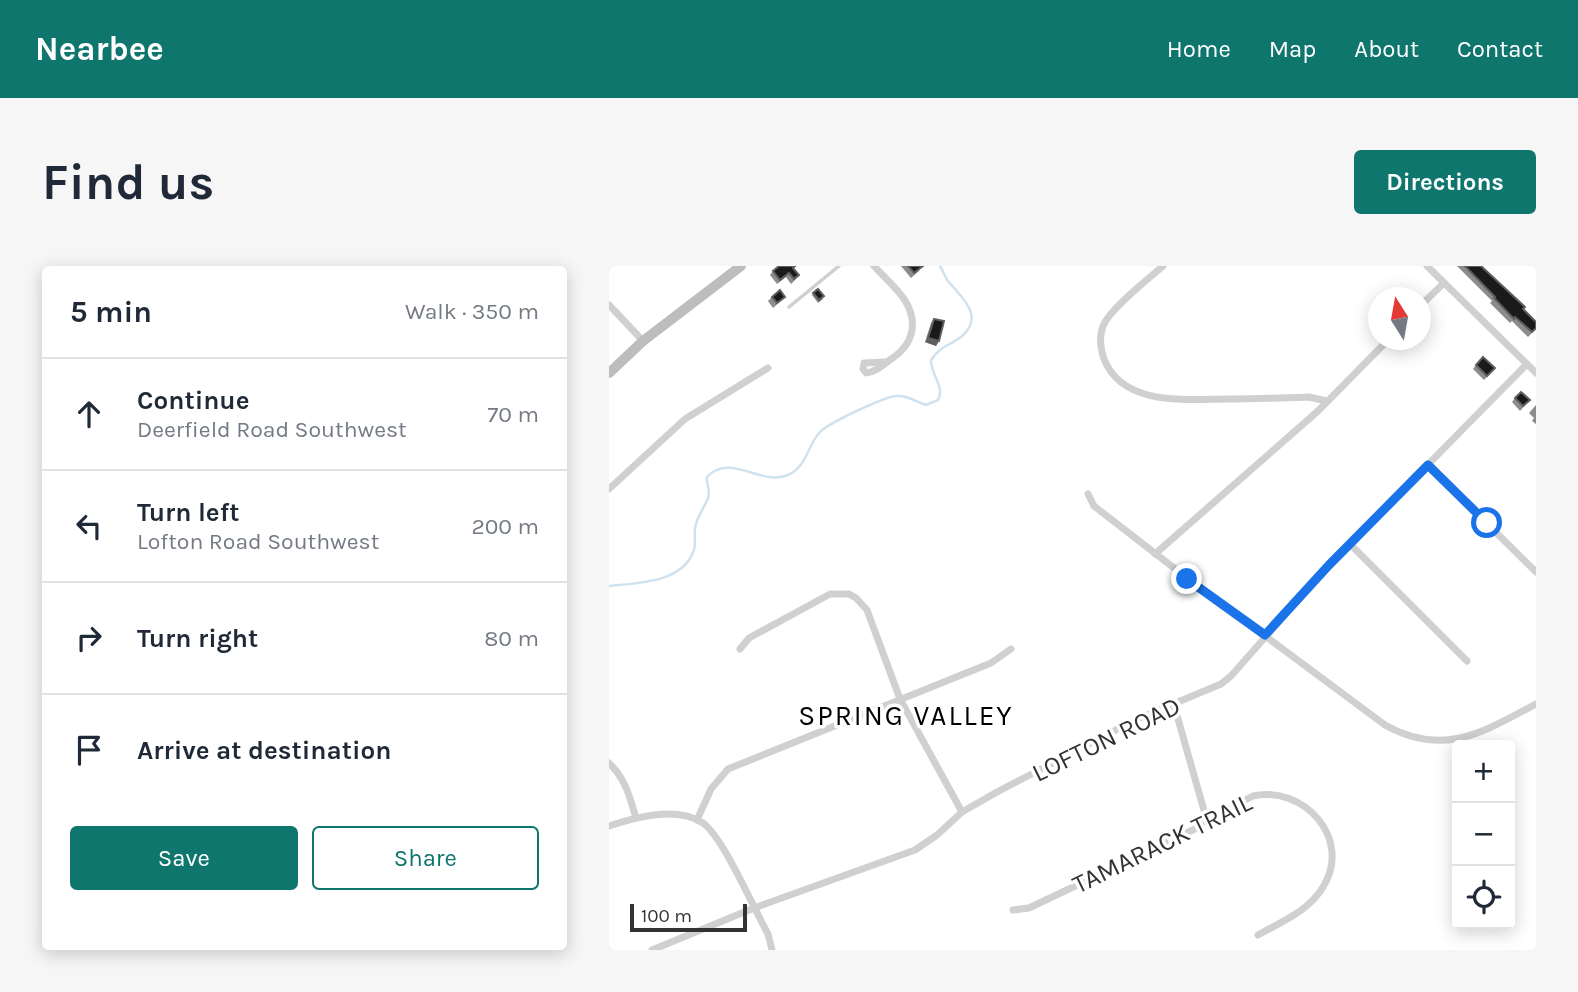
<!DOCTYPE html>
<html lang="en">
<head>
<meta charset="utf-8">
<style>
  body { margin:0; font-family:Karla,sans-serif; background:#f6f6f7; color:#1f2937 }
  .controls { position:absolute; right:21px; bottom:21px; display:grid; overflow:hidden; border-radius:7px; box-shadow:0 4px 18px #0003 }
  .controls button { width:63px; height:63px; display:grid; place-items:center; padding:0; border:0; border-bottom:2px solid #e0e1e3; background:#fff; color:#1f2937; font:35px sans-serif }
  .compass { position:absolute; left:759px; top:21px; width:63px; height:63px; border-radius:50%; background:#fff; box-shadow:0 4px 18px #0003; rotate:349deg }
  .scale { position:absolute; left:21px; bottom:18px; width:117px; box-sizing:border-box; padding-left:7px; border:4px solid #333; border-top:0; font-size:19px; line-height:24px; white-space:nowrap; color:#333; -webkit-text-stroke:5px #fff; paint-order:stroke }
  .stop { position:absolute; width:21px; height:21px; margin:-16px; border:5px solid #1a73e8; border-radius:50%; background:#fff }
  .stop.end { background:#1a73e8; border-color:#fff; box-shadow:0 2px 7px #0008 }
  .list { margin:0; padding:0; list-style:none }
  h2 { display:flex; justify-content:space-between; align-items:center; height:91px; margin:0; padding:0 28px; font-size:30px }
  h2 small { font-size:23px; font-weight:400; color:#747a83 }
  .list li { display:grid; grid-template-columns:46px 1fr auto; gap:21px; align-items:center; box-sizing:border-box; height:112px; padding:0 28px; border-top:2px solid #e0e1e3 }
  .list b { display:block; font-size:26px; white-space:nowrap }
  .list p { margin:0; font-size:23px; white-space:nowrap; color:#747a83 }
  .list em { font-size:23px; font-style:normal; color:#747a83 }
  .actions { display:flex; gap:14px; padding:21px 28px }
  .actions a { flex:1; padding:16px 0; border:2px solid #0f766e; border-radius:7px; text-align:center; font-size:24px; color:#0f766e }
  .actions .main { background:#0f766e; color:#fff }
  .icon { flex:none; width:38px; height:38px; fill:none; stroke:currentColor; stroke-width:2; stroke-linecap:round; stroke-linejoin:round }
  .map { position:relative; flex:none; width:927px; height:684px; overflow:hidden; border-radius:7px }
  header { display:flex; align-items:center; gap:42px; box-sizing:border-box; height:98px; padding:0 35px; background:#0f766e; color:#fff }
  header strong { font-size:33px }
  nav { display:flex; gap:38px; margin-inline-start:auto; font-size:24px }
  .intro { display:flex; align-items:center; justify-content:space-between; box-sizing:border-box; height:168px; padding:0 42px }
  h1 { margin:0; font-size:49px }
  .button { padding:18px 32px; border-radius:7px; background:#0f766e; color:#fff; font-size:24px; font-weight:700 }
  main { display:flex; gap:42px; padding:0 42px }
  aside { flex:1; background:#fff; border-radius:7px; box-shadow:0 4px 18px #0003 }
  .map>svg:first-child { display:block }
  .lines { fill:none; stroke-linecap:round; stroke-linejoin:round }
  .stream { stroke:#cfe2ee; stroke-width:2.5 }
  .lane { stroke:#d0d0d0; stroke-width:3.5 }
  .street { stroke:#d0d0d0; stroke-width:7 }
  .secondary { stroke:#bdbdbd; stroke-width:10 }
  .wall { fill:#8c8c8c }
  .shaded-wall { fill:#5f5f5f }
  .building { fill:#1a1a1a; stroke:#5f5f5f; stroke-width:2 }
  .route { stroke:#1a73e8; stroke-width:9 }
  .labels { text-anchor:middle; stroke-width:7; stroke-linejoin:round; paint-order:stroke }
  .street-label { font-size:26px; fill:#333; stroke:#fff }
  .neighbourhood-label { font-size:28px; letter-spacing:2px; fill:#000; stroke:#fff }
</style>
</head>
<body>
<header>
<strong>Nearbee</strong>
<nav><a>Home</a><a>Map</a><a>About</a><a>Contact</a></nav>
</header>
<div class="intro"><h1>Find us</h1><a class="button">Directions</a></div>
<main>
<aside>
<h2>5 min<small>Walk · 350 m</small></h2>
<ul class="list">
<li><svg class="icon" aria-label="ahead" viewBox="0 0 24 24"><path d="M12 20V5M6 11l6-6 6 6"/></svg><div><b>Continue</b><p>Deerfield Road Southwest</p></div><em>70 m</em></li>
<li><svg class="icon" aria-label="left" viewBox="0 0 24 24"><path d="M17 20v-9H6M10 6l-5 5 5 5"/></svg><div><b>Turn left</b><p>Lofton Road Southwest</p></div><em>200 m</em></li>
<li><svg class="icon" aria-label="right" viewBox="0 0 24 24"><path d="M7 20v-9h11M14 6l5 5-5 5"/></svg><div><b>Turn right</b></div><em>80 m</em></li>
<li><svg class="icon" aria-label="arrive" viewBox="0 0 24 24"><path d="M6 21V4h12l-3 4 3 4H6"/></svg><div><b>Arrive at destination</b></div></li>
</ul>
<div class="actions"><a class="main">Save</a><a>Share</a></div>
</aside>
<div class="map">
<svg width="927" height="684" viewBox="0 0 927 684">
  <rect width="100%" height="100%" fill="#fff"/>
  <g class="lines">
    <path class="stream" d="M0,320C29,317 74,317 85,284C87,277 85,269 86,262C88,250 95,243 99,232C102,225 97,218 98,211C121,186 154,221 179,209C198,200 198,181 210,167C217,158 275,131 287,130C298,129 306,135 317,139L329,134C336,120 322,110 322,94C330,81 341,79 352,71C377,50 352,31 339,15C336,11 334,5 331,0"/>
    <polyline class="lane" points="180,41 230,0"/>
    <g class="street">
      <path d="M265,0C282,19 307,36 303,64C301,76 295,84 285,91C276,97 268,106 257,107L254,103L255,97L276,96"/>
      <path d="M554,0C538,14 506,39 496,56C490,67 491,81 495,93C514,141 578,133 619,133C646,133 673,132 700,131L718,135"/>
      <polyline points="818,0 927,107"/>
      <polyline points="0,39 34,75"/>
      <polyline points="811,40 835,17"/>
      <polyline points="819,199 927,306"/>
      <polyline points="0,223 76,153 159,102"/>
      <path d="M479,228L485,240L578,312L776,459C835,492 874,466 927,438"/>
      <polyline points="741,278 858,395"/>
      <polyline points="546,288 709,145 779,74"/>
      <polyline points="131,383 140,372 221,328 240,328 247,332 258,344 291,433 353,546"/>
      <polyline points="565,439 596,548 594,556"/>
      <path d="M0,497C16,512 21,531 27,552"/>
      <polyline points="88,554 102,523 119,503 382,397 402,383"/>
      <path d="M0,560C27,551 67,540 94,557C114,571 145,643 159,668L163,684"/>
      <path d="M404,644L420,642L590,561L594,556L644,530C695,519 744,573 714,621C700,645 672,656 649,669"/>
      <polyline points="43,684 145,642 306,584 328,569 353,546 388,526 526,454 612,418 622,410 720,299 918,98"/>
    </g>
    <polyline class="secondary" points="0,107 34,75 132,0"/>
  </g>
  <g class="wall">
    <polygon points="186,0 184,2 187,13 182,18 177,11 168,18 161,9 164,5"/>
    <polygon points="292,0 313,0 310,5 302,12"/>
    <polygon points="848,0 872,0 914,44 927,63 919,71 903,55 901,57 881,37 883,35"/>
    <polygon points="204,27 214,33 209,37 203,29"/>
    <polygon points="163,31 172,35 164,42 159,35"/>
    <polygon points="325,53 330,75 327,80 316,76 322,57"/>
    <polygon points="867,99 886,102 875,114 864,103"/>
    <polygon points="906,132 921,134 911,145 903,136"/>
    <polygon points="927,139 927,158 923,155 925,152 920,147"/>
  </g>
  <polygon class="shaded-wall" points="319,72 330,75 327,80 316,76"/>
  <g class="building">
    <polygon points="170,0 186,0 184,2 190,9 185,13 180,7 171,14 164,5"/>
    <polygon points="299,0 314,0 305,7"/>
    <polygon points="856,0 872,0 916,41 914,43 927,56 927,62 923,66 906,51 905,53 885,32 886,31"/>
    <polygon points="209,23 215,30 210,34 204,27"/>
    <polygon points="171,24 176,31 168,37 163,31"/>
    <polygon points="325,53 335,55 330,75 319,72"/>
    <polygon points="874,91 886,102 878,110 867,99"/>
    <polygon points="912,126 921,134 914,140 906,132"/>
  </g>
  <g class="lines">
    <polyline class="route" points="578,313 656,369 720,299 819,199 878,257"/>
  </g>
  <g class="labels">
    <g class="street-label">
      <text transform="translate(497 473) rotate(-26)" y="9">LOFTON ROAD</text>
      <text transform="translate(553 577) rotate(-26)" y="9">TAMARACK TRAIL</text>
    </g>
    <g class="neighbourhood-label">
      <text x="297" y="459">SPRING VALLEY</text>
    </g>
  </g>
</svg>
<div class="controls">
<button>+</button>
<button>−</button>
<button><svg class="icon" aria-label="locate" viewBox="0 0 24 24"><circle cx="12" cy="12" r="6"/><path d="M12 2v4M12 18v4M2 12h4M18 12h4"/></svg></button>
</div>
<svg class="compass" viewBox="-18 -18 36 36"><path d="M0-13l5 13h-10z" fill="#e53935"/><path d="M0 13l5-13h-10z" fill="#747a83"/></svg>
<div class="scale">100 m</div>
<div class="stop" style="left:878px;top:257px"></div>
<div class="stop end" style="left:578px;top:313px"></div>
</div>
</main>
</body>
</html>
